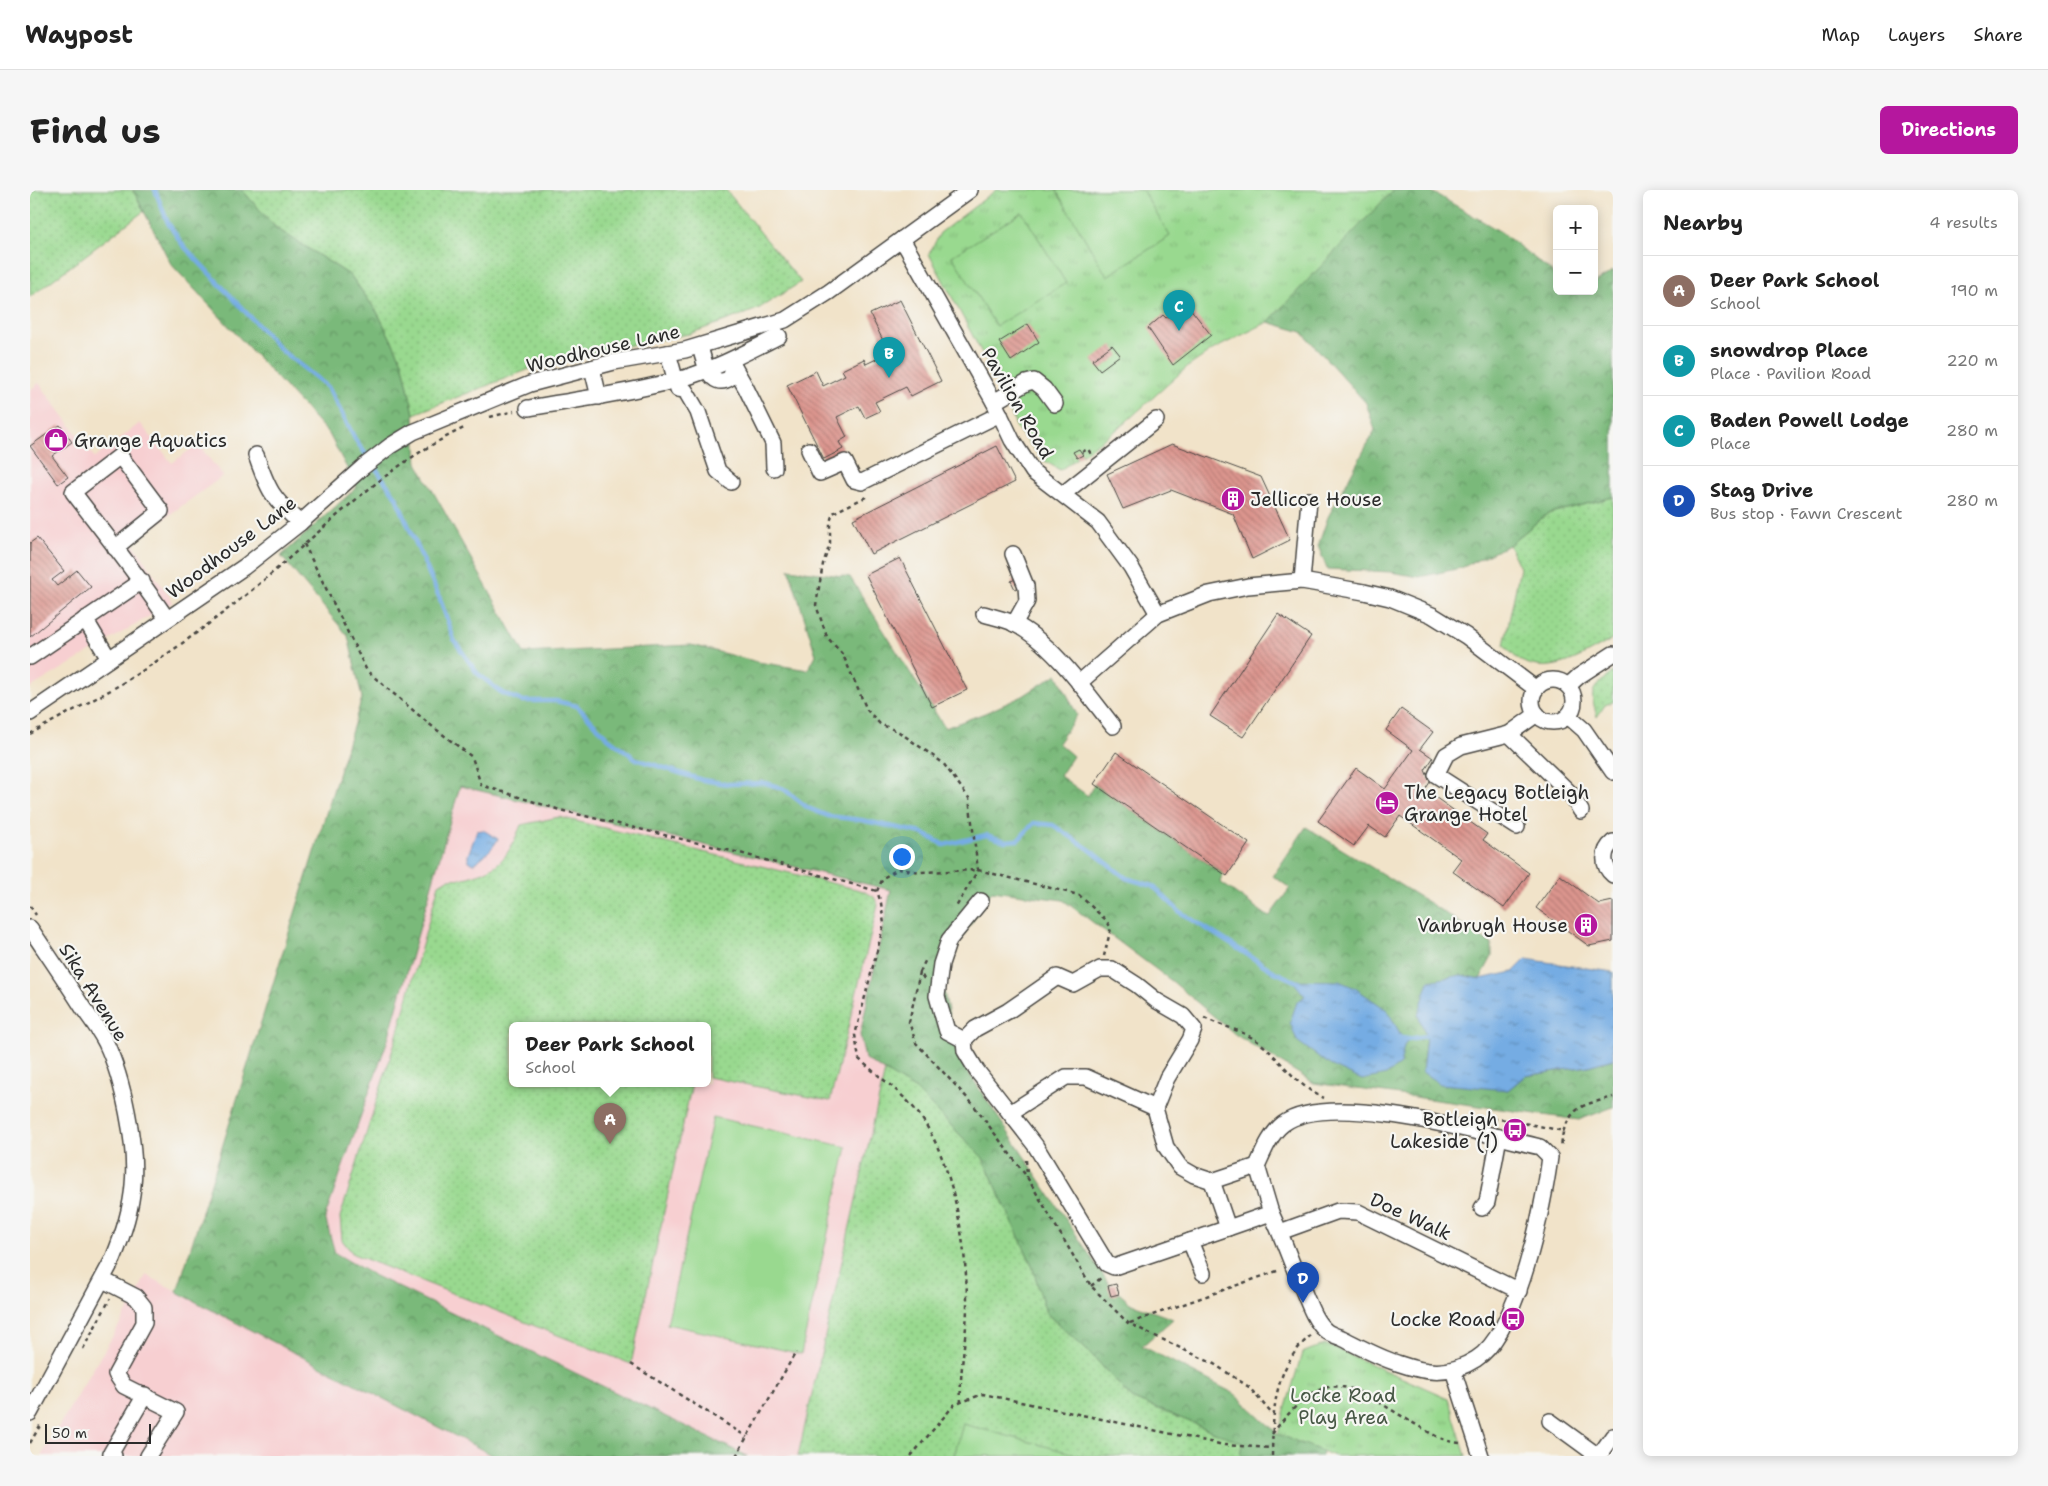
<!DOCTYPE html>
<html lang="en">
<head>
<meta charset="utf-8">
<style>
  body { margin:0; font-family:"Shantell Sans",sans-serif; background:#f6f6f6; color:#222 }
  .controls { position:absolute; right:15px; top:15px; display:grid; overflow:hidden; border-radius:8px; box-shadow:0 2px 12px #0003 }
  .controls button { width:45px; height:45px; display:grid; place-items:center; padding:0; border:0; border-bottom:1px solid #e0e0e0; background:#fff; color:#222; font:25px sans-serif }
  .scale { position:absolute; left:15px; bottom:12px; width:106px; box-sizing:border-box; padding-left:5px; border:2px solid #2b2b2b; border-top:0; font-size:14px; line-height:18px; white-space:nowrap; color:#2b2b2b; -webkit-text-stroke:4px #f6f6f2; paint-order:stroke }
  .you { position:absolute; left:871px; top:666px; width:18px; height:18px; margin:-12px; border:4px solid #fff; border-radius:50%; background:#1a73e8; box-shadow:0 0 0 8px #1a73e833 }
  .badge { display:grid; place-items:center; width:32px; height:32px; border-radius:50%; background:#b5179e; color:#fff; font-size:16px; font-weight:700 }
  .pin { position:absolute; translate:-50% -41px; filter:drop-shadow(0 1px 2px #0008) }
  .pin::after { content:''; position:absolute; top:26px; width:18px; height:15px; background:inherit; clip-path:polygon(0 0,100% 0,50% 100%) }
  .popup { position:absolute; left:479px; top:832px; width:202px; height:65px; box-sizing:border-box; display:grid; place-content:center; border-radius:8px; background:#fff; filter:drop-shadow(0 1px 4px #0005); font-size:16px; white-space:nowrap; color:#767676 }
  .popup b { font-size:19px; color:#222 }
  .popup::after { content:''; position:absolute; left:50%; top:100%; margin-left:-10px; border:10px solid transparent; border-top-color:#fff }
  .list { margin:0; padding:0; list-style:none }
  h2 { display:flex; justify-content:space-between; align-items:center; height:65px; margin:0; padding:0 20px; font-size:21px }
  h2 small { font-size:16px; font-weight:400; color:#767676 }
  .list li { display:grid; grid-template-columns:32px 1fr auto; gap:15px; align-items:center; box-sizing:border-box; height:70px; padding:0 20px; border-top:1px solid #e0e0e0 }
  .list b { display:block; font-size:19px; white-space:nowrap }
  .list p { margin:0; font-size:16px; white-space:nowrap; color:#767676 }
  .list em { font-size:16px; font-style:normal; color:#767676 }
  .map { position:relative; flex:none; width:1583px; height:1266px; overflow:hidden; border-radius:8px }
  header { display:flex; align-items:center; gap:30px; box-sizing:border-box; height:70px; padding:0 25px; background:#fff; border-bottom:1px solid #e0e0e0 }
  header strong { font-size:24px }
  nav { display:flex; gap:28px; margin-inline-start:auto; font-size:18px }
  .intro { display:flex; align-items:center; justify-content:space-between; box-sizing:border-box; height:120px; padding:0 30px }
  h1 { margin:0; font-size:35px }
  .button { padding:12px 22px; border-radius:8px; background:#b5179e; color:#fff; font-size:18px; font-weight:700 }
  main { display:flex; gap:30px; padding:0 30px }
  aside { flex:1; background:#fff; border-radius:8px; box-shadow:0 2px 12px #0003 }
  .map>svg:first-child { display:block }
  .built { fill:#f7cfd1; fill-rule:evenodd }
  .grass { fill:url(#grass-dots); stroke:#62825d }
  .forest { fill:url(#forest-crowns); stroke:#527252 }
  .park { fill:url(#park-tufts); stroke:#62825d }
  .pitch { fill:#99d98f; stroke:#62825d }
  .water { fill:url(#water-ripples); stroke:#506c87 }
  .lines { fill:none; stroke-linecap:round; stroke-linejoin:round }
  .stream { stroke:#74ace3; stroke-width:4.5 }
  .building { fill:url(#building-back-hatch) }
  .minor-casing { stroke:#494743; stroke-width:18 }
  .path { stroke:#494743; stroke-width:2.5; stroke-dasharray:4 4; stroke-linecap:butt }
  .minor { stroke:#fff; stroke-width:15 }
  .labels { text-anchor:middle; stroke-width:4.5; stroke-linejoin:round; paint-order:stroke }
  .street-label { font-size:19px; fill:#2b2b2b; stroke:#f6f6f2 }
  .poi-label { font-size:19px; fill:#2b2b2b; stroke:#f6f6f2; text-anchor:start }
  .park-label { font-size:19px; fill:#465644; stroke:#f6f6f2 }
</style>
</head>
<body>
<header>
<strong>Waypost</strong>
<nav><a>Map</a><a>Layers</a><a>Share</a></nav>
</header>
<div class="intro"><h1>Find us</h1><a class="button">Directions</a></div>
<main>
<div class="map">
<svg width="1583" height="1266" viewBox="0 0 1583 1266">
  <defs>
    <pattern id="grass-dots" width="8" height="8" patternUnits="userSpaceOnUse" patternTransform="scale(1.25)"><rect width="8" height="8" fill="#99d98f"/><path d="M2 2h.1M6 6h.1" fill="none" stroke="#84ba7c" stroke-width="1.8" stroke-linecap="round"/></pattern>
    <pattern id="forest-crowns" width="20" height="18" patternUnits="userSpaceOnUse" patternTransform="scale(1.25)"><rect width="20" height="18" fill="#7ab97a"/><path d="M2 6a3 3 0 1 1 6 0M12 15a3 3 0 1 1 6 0" fill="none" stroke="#649764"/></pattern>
    <pattern id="park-tufts" width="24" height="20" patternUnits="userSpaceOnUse" patternTransform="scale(1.25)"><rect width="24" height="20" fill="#99d98f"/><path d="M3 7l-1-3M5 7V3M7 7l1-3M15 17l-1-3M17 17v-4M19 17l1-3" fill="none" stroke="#84ba7c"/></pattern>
    <pattern id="water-ripples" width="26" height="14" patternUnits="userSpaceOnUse" patternTransform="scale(1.25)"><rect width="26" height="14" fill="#74ace3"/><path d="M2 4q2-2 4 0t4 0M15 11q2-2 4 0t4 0" fill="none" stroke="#5f8cb8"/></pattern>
    <pattern id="building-back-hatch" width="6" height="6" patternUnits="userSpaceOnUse" patternTransform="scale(1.25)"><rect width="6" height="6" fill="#dc958e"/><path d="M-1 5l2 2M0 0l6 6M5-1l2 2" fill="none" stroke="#b37a74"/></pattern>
  </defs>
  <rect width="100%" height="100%" fill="#f6f6f2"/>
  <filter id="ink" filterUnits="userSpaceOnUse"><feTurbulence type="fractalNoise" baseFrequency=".02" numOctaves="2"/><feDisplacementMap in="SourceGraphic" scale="10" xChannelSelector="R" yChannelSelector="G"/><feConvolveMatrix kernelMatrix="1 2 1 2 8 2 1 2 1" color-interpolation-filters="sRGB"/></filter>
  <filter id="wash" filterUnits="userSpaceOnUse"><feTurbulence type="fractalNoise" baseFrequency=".0096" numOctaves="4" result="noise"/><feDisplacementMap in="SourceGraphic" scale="20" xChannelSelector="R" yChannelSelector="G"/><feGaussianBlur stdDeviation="1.12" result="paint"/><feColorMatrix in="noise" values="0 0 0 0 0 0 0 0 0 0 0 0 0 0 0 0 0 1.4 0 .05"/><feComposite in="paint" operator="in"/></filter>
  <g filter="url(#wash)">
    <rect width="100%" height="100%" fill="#f1e3c9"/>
    <g class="built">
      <polygon points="9,193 65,268 110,233 142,273 168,254 193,286 102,352 143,412 0,498 0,200"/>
      <path d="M430,596L861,700L830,845L835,869L855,881L768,1266H673L305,1063L295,1027L358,849ZM482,835H678V893H482Z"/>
      <polygon points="116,1085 464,1266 11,1266 106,1107"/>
    </g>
    <g class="grass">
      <polygon points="0,0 103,0 114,21 0,107"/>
      <polygon points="212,0 696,0 771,92 728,119 659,144 523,170 384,224 372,171 347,122 321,86 246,38"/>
      <path d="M1583,307V449C1555,464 1523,487 1491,471C1485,468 1479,460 1474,455L1490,378L1479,355L1517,324Z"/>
      <path d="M1583,482V512L1575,515L1567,527C1559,498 1561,500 1583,482Z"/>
      <path d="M529,627L834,701L844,707L848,715L800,911L678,887V835H482V893H662L601,1174L323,1064L312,1050L310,1027L366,849L409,694C422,685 425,691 438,687C472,678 478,666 491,635Z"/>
      <polygon points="855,881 886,900 953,968 1002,1075 1016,1123 1061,1164 1101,1208 1213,1253 1210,1266 768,1266"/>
    </g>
    <g class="forest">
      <polygon points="103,0 212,0 246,38 321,86 347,122 372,171 384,224 387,273 494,463 661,455 728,472 778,480 786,465 759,379 820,387 915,538 955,523 993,506 1027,484 1047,525 1028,553 1043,566 1030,586 1058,606 1064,594 1193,684 1190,692 1239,727 1260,698 1243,686 1276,637 1401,714 1462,754 1462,767 1450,789 1431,785 1389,825 1396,846 1392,882 1478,900 1495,886 1558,876 1583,869 1583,917 1549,930 1284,893 1206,845 1143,792 1033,710 962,701 922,763 912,793 928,867 1079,1094 1100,1113 1143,1129 1112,1156 1205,1204 1248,1244 1293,1261 1292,1266 1210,1266 1212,1253 1101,1208 1061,1164 1016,1123 1002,1075 953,968 886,900 835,869 830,845 861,700 430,596 358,849 295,1027 305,1063 343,1085 717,1266 464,1266 147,1102 332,508 318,446 251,366 327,297 299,244 141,74"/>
      <polygon points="1363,0 1399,0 1471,42 1527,86 1527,101 1546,101 1549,103 1552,101 1564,101 1564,93 1583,81 1583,307 1517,324 1479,355 1431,378 1389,387 1361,382 1297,379 1288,356 1298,327 1345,240 1336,213 1272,142 1238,132"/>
    </g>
    <g class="park">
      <polygon points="966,0 1363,0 1238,132 1184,159 1156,178 1089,238 1030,280 1013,270 987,239 969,190 953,165 899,64 910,43"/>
      <polygon points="1295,1154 1418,1208 1436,1266 1305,1266 1248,1244 1272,1163"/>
    </g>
    <g class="pitch">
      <polygon points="1026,0 1112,0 1140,46 1077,86"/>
      <polygon points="992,22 1036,93 966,136 922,66"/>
      <polygon points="683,927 817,957 771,1164 637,1134"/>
      <polygon points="933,1234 1052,1266 924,1266"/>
    </g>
    <g class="water">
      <path d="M453,640L468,649C463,659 452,668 443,674L438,670V665L447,641Z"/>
      <polygon points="1496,769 1583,782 1583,869 1558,876 1495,886 1478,900 1410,894 1392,882 1396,846 1388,825 1399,791 1431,785 1450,789 1483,782"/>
      <polygon points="1262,790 1309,791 1325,798 1357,820 1371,845 1378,849 1374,856 1370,875 1356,885 1332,890 1300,875 1267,851 1260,832 1267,812 1275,806"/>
    </g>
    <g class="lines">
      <g class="stream">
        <polyline points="125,0 138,33 152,54 252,161 298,197 325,249 366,307 410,409 424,450 447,483 472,503 492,511 526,511 547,516 578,548 606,569 672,590 698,594 736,593 754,599 778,618 798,626 831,630 892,643 914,655 956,645 975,651 988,650 1004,633 1023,635 1059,659 1096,688 1123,696 1150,722 1245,782 1267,792"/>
        <polyline points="1372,848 1378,849 1396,846"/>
      </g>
    </g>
    <g id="blocks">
      <g class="building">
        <polygon points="870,110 911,191 881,206 876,197 845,212 850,221 835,228 829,216 807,227 817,247 809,252 813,259 794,269 757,195 786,181 793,196 815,185 812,180 834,169 836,174 859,163 840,124"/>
        <polygon points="1156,113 1181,145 1143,175 1118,138 1133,125 1136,128"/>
        <polygon points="998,134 1009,152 981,171 969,152"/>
        <polygon points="1082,155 1090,165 1070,180 1062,170"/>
        <polygon points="30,235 42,252 22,266 38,287 28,294 0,256"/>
        <polygon points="1142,254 1231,287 1260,350 1222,369 1203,324 1141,300 1093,319 1077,284"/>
        <polygon points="967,256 985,292 841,364 823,329"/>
        <polygon points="1049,259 1053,265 1047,268 1043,262"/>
        <polygon points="7,348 34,381 22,390 27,396 47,380 61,397 0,447 0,353"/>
        <polygon points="870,368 937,500 902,517 836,385"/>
        <polygon points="988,388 991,396 985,399 981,391"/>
        <polygon points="1248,424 1281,446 1213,547 1180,526"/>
        <polygon points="1371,519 1403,542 1390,559 1403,568 1395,580 1400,592 1395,600 1457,644 1453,650 1499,683 1474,718 1422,681 1431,669 1370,626 1355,647 1339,636 1324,656 1288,631 1326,578 1355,599 1383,560 1356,540"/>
        <polygon points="1086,562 1219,653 1197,686 1064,594"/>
        <polygon points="1530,685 1569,714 1583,711 1583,751 1559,756 1506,718"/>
        <polygon points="1086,1094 1089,1104 1081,1106 1078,1096"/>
      </g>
    </g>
  </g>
  <g filter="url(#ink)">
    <use href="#blocks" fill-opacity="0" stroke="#494743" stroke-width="1"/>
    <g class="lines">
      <g class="minor-casing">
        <g id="minor">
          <polyline points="872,49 964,212 982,250 1003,282 1068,332 1101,377 1128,424"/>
          <path d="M670,156C673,169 680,201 700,188L704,177L700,172"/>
          <polyline points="638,163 648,199 655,200 668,222 688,281 701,292"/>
          <polyline points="704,177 716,198 743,253 744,278"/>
          <polyline points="562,178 569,207"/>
          <polyline points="964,212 996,193 1004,191 1014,199 1025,214"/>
          <path d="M498,218C549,210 601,202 651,189C685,179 717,162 749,146"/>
          <polyline points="779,260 790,283 815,272 824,290 832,292 970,224"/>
          <path d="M226,265C238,300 242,308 270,333"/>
          <polyline points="1033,304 1126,230"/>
          <path d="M85,358L131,321L90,266L43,302C75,344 108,385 137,429"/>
          <polyline points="983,364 996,396 997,411 984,434"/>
          <polyline points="1272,391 1279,310"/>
          <path d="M954,424C963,427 974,429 983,433C1022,452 1057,503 1083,536"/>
          <polyline points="55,429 79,469"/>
          <polyline points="0,467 112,391"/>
          <circle cx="1523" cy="511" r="21"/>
          <polyline points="1049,493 1128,424 1179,404 1218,396 1272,391 1334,402 1360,408 1402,425 1436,446 1506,499"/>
          <polyline points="1538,496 1549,486 1583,464"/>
          <polyline points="0,523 214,377 270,333 333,277 360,256 383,242 500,194 584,172 655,160 755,130 799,102 940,0"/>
          <polyline points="1538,526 1554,540 1583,582"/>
          <polyline points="1479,544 1540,603 1551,621"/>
          <polyline points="1487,637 1406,585 1416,565 1431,556 1479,544 1507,524"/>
          <path d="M1583,652C1572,661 1572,676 1583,685"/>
          <polyline points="951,711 919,750 911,774 907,806 917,841 934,850 935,861 947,881 1005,955 1077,1074 1084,1077 1198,1038"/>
          <path d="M0,738C18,765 36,791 53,818C61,829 70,841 76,853C93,889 107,956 103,995C101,1021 93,1045 83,1069L0,1223"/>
          <polyline points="934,850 945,839 978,821 1027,787 1043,794 1070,779 1082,779 1107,795 1127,811 1153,826 1164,839 1160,850 1137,888 1125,918 1136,957 1150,977 1164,985 1182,991"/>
          <polyline points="980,923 1036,887 1056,887 1125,918"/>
          <path d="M1227,976C1233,963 1240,944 1253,934C1299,899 1454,944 1510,957L1520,967C1514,1015 1488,1143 1446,1169C1418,1187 1396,1183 1367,1173C1348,1167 1330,1157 1312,1148C1306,1146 1299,1144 1295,1140C1284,1130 1279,1114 1273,1100C1262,1075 1253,1048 1241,1023"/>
          <polygon points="1227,976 1241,1023 1198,1038 1182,991"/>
          <polyline points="1452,1018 1457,1012 1469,947"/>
          <polyline points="1250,1042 1308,1021 1328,1022 1489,1101"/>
          <polyline points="1160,1051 1173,1083"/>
          <polyline points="73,1090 106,1107 114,1117 114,1133 86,1184 94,1196 146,1222 118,1266"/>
          <polyline points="1423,1180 1451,1266"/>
          <polyline points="1520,1231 1568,1266"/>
          <polyline points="84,1266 81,1263 115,1205"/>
          <polyline points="1569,1266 1583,1246"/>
        </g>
      </g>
      <g class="path">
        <polyline points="460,227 484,221"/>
        <polyline points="1052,262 1058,259 1061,264"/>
        <polyline points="836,307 803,323 800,332 800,354 793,374 786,415 797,447 813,465 837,520 850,534 869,542 913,573 939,608 948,680 926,717"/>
        <polyline points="274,354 337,481 398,533 442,567 451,595 530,620 710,663 847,701"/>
        <path d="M0,544C31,526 65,510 96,491C135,467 171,440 207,412C282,353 346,279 434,238"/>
        <polyline points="0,716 6,725"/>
        <polyline points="890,782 879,832 886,853 942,913 997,987 1061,1096 1098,1133 1184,1174 1219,1197 1242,1224"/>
        <polyline points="894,789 890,782 896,769"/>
        <path d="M1174,828C1196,838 1216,840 1236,858C1255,876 1269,897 1294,908"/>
        <polyline points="1463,929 1478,930 1529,940 1533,942 1531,957"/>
        <path d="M1533,942C1544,913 1556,915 1583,907"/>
        <polyline points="996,970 997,987"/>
        <polyline points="1061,1096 1071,1088"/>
        <polyline points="1100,1133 1250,1080"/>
        <polyline points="53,1159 80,1109"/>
        <polyline points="601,1174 717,1247"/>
        <path d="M931,1213C929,1180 937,1147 937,1114C937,1059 925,982 896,935C880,907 852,890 829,869L825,845L854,734L851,713L847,701L853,688L868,679L891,682L948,680L1049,705L1076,730L1081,738L1074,766"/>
        <path d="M1242,1244C1300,1167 1322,1198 1390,1237C1403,1245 1417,1253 1432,1253"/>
        <polyline points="0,1253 11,1234"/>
        <polyline points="706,1266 766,1162"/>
        <polyline points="881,1266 924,1215 953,1204 1194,1255 1242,1258"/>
        <path d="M1242,1266C1243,1221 1243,1178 1280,1146"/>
      </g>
      <use href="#minor" class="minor"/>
    </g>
  </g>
  <defs>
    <g id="shop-disc" transform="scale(1.25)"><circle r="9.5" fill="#b5179e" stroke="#f6f6f2"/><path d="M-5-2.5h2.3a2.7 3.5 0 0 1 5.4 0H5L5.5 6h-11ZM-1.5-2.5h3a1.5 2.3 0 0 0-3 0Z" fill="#fff"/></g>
    <g id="building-disc" transform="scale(1.25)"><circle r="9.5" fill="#b5179e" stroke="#f6f6f2"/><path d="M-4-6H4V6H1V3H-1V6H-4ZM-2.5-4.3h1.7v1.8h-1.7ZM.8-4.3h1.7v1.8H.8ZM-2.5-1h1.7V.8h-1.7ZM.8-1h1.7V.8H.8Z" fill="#fff"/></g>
    <g id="hotel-disc" transform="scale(1.25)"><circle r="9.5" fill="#b5179e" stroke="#f6f6f2"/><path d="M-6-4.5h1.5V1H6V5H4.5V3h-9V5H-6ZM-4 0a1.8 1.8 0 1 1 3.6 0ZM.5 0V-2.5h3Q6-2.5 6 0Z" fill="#fff"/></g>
    <g id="bus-disc" transform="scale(1.25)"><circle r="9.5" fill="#b5179e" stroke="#f6f6f2"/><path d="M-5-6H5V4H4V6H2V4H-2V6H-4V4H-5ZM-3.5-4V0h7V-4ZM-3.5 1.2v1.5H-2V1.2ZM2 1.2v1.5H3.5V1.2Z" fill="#fff"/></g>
  </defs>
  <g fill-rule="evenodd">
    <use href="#shop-disc" x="26" y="250"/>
    <use href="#building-disc" x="1203" y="309"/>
    <use href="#hotel-disc" x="1357" y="613"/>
    <use href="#building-disc" x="1556" y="735"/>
    <use href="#bus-disc" x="1485" y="940"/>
    <use href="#bus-disc" x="1483" y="1129"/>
  </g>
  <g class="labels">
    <g class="street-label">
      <text transform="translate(573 158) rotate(-13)" y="7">Woodhouse Lane</text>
      <text transform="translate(988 213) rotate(60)" y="7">Pavilion Road</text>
      <text transform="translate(201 357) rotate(-37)" y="7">Woodhouse Lane</text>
      <text transform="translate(64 802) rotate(58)" y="7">Sika Avenue</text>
      <text transform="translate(1381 1026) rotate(25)" y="7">Doe Walk</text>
    </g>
    <g class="poi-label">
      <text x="44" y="257">Grange Aquatics</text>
      <text x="1220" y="316">Jellicoe House</text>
      <text x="1374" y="609">The Legacy Botleigh<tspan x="1374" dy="22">Grange Hotel</tspan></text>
      <text x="1538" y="742" text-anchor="end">Vanbrugh House</text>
      <text x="1468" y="936" text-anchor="end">Botleigh<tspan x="1468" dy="22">Lakeside (1)</tspan></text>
      <text x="1466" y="1136" text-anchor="end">Locke Road</text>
    </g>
    <g class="park-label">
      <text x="1313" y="1212">Locke Road<tspan x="1313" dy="22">Play Area</tspan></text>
    </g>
  </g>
</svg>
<div class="controls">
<button>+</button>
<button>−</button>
</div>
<div class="scale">50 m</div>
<div class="you"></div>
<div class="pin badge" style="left:580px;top:954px;background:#8d6e63">A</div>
<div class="popup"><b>Deer Park School</b>School</div>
<div class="pin badge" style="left:859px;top:188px;background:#0f9aa8">B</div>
<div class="pin badge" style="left:1149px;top:141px;background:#0f9aa8">C</div>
<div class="pin badge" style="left:1273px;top:1113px;background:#1a4fb4">D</div>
</div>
<aside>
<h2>Nearby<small>4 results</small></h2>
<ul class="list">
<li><span class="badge" style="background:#8d6e63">A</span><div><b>Deer Park School</b><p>School</p></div><em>190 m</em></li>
<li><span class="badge" style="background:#0f9aa8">B</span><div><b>snowdrop Place</b><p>Place · Pavilion Road</p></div><em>220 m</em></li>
<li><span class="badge" style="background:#0f9aa8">C</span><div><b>Baden Powell Lodge</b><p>Place</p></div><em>280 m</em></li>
<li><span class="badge" style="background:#1a4fb4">D</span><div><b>Stag Drive</b><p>Bus stop · Fawn Crescent</p></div><em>280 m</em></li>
</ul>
</aside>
</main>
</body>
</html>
